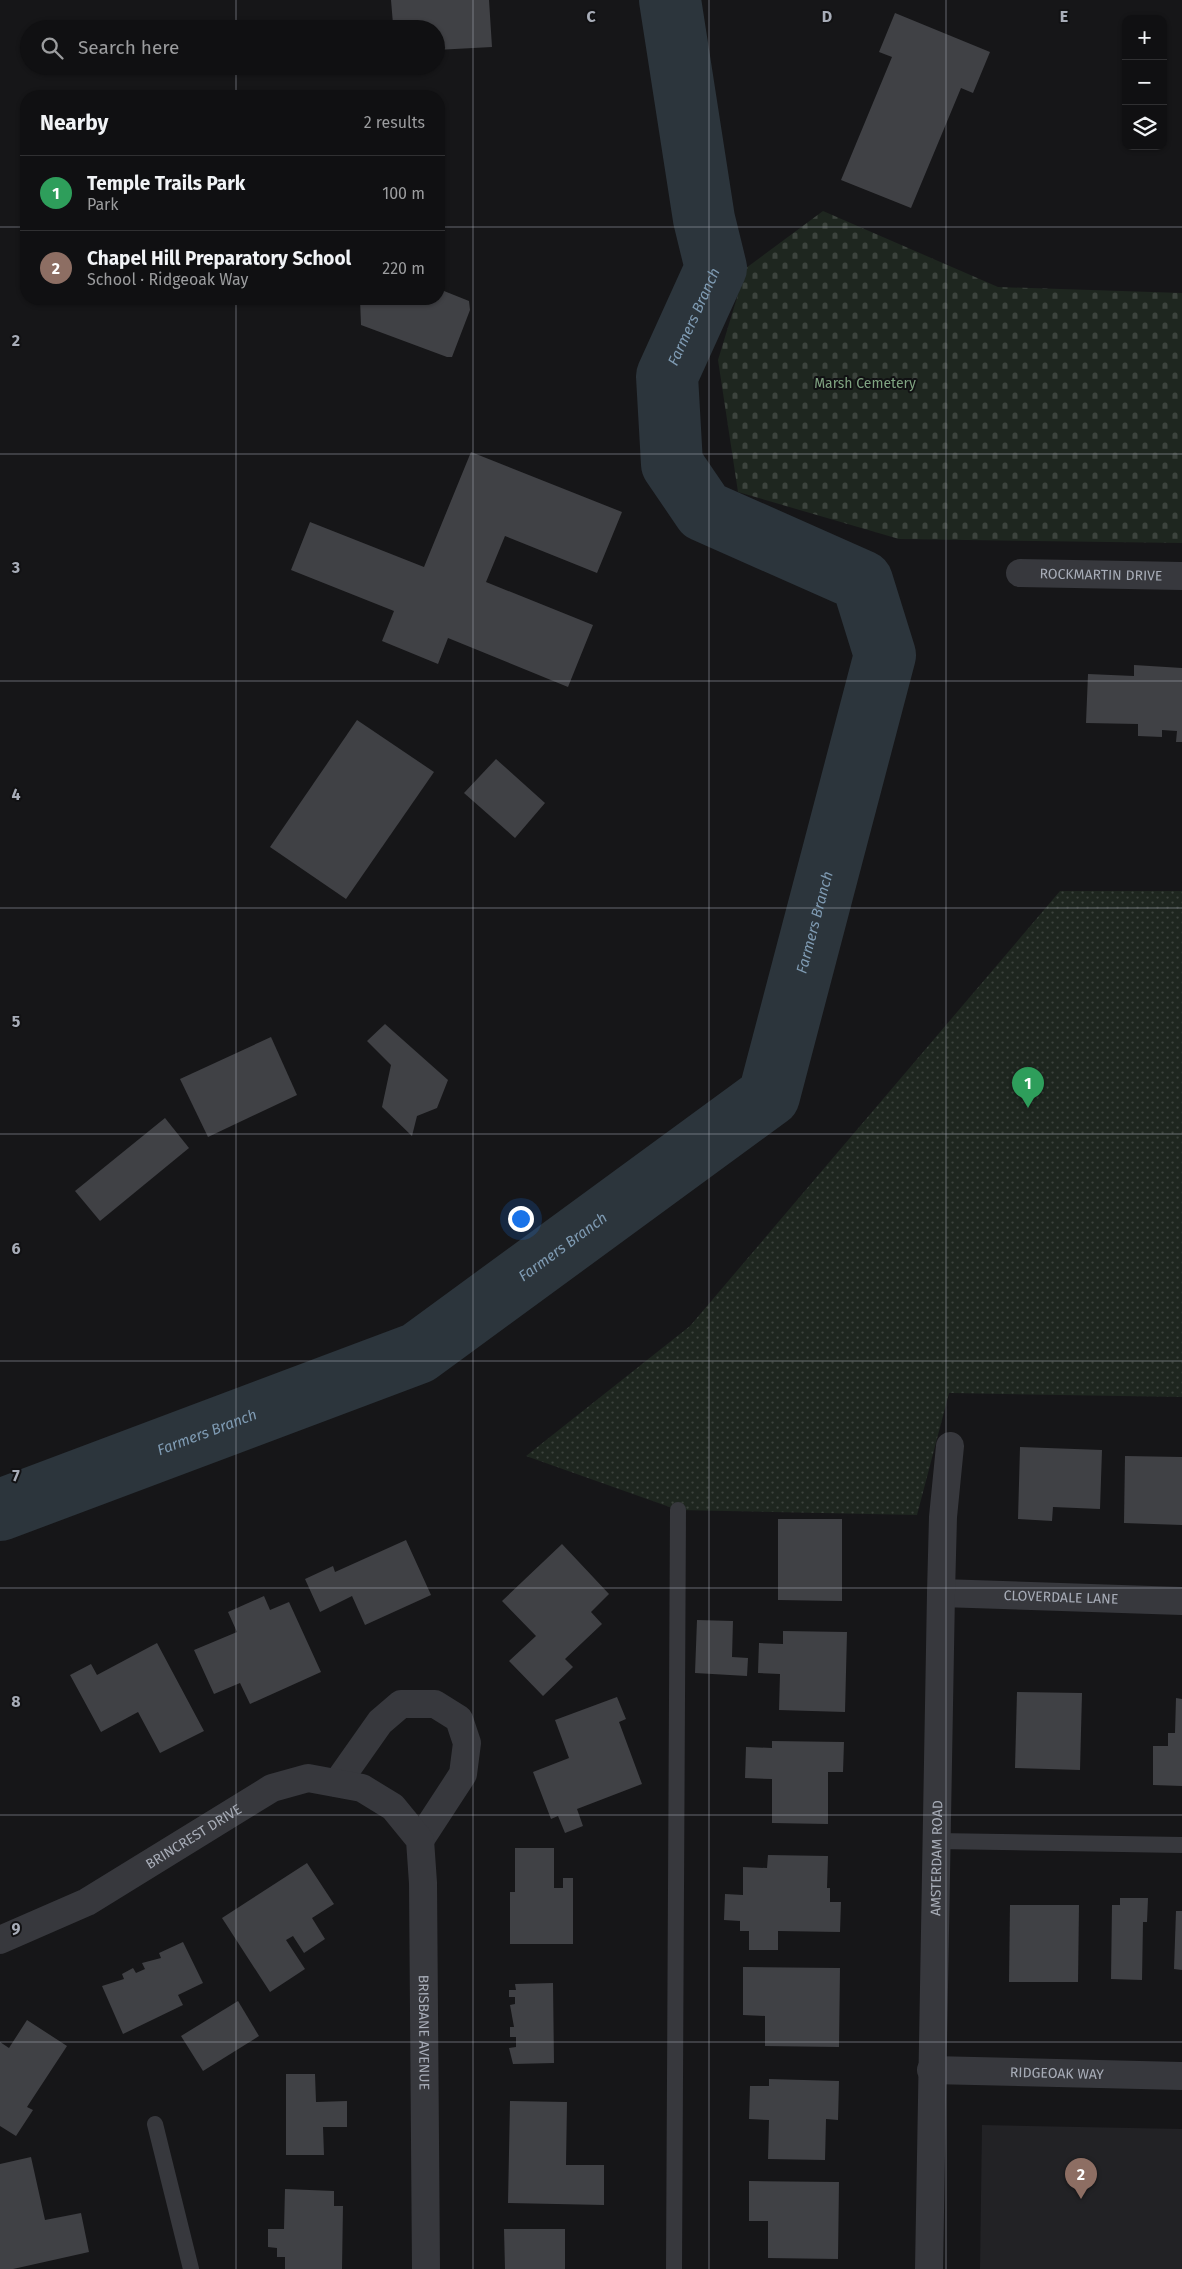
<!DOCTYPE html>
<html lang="en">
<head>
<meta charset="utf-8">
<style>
  body { margin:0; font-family:"Fira Sans",sans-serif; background:#1e1e20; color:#f1f3f6 }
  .controls { position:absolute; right:15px; top:15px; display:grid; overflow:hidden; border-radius:10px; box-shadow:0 1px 4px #0004 }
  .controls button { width:45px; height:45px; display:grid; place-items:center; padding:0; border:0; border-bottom:1px solid #303032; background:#101012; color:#f1f3f6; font:25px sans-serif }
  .you { position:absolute; left:520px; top:1218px; width:18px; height:18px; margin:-12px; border:4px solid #fff; border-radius:50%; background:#1a73e8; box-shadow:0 0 0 8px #1a73e833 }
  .badge { display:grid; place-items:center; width:32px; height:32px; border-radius:50%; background:#0f766e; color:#fff; font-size:16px; font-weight:700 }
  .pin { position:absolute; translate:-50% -41px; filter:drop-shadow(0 1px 2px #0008) }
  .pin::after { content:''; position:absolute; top:26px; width:18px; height:15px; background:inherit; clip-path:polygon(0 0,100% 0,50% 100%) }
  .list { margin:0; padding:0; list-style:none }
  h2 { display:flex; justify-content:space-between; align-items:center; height:65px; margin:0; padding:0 20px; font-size:21px }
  h2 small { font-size:16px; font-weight:400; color:#9c9d9f }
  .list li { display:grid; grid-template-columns:32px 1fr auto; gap:15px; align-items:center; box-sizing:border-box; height:75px; padding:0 20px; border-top:1px solid #303032 }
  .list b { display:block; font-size:19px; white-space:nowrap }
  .list p { margin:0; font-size:16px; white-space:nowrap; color:#9c9d9f }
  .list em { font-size:16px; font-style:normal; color:#9c9d9f }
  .icon { flex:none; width:28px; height:28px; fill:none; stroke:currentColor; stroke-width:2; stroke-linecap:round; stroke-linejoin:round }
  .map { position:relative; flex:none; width:1182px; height:2269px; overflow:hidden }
  .search { position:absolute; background:#101012; box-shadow:0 1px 4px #0004; left:20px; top:20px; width:425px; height:55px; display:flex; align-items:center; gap:12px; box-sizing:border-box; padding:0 18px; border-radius:28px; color:#9c9d9f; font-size:19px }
  .panel { position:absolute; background:#101012; box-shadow:0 1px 4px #0004; left:20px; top:90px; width:425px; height:215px; border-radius:20px }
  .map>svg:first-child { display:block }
  .built { fill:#222225 }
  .grass { fill:url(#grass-dots) }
  .cemetery { fill:url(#cemetery-stones) }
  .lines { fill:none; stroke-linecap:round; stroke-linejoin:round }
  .river { stroke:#2c353c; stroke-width:62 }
  .building { fill:#404145 }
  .service { stroke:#37383d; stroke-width:16 }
  .minor { stroke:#37383d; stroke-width:28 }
  .grid { fill:none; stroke:#a8adb8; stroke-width:1; stroke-opacity:0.55 }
  .labels { text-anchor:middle; stroke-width:4; stroke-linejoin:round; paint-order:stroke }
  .park-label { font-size:14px; fill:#7fa381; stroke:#111113 }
  .street-label { font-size:14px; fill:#a8adb8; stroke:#111113 }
  .water-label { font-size:15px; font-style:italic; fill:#7f9bb3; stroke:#111113 }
  .grid-label { font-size:16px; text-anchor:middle; font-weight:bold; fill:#a8adb8; stroke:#111113; stroke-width:4; stroke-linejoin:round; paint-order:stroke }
</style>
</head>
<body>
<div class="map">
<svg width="1182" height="2269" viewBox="0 0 1182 2269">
  <defs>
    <pattern id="grass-dots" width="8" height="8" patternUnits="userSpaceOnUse" patternTransform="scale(1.25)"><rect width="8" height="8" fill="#1e261f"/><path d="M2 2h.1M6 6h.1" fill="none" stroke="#3c433d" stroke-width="1.8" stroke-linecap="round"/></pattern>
    <pattern id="cemetery-stones" width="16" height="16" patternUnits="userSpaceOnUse" patternTransform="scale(1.25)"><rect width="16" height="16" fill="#1e261f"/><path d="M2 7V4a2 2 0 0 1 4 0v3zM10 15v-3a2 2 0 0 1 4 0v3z" fill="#3c433d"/></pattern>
  </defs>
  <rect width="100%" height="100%" fill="#161618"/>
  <polygon class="built" points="982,2125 1182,2129 1182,2269 980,2269"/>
  <polygon class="grass" points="1060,891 1182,891 1182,1397 949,1393 917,1515 678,1510 526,1456 690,1326"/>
  <polygon class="cemetery" points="823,211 998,287 1182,293 1182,543 899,539 738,492 718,360 746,268"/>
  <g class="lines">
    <path class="river" id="s1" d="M0,1510L418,1353L769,1096L885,655L862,581L704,511L672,464L667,376L716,268L704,219L670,0"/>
  </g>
  <g class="building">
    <polygon points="391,0 489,0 492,47 436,50 436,29 417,29 417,23 393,24"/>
    <polygon points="895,13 990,52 973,93 961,88 911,208 841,180 892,57 879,52"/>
    <polygon points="439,289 469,301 470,310 452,357 447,357 361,325 360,299 439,299"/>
    <polygon points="471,452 622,512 597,573 505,536 486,582 593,625 568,687 448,638 438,664 382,641 394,611 291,570 310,522 424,567"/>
    <polygon points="1134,665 1182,668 1182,742 1176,742 1177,731 1162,730 1162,737 1138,736 1138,724 1086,723 1088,674 1134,676"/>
    <polygon points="357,720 434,772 346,899 270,847"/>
    <polygon points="496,759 545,803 515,838 464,793"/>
    <polygon points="385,1024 448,1080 437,1108 417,1116 412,1136 382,1107 391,1065 367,1041"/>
    <polygon points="271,1037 297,1095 208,1137 180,1079"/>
    <polygon points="165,1118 189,1148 100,1221 75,1191"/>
    <polygon points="1020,1447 1102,1450 1100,1509 1053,1507 1052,1521 1018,1519"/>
    <polygon points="1125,1456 1182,1457 1182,1525 1124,1523"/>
    <polygon points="778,1519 842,1519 842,1601 778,1600"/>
    <polygon points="406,1540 431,1595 365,1625 352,1596 320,1612 305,1579 333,1566 335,1572"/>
    <polygon points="562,1544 609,1594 591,1612 602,1624 565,1659 573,1667 543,1696 509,1661 536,1636 502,1601"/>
    <polygon points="264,1596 270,1610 289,1602 321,1672 250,1704 240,1683 214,1694 194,1650 237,1632 228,1612"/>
    <polygon points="697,1620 733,1621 732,1657 748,1658 747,1676 695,1673"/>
    <polygon points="783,1631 847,1632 845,1712 779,1710 780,1674 758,1673 759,1643 783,1644"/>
    <polygon points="157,1643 204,1731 160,1753 138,1712 101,1732 70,1675 91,1664 97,1675"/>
    <polygon points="1017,1692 1082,1693 1080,1770 1015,1768"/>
    <polygon points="617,1697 626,1719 619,1722 642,1784 577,1809 583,1826 565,1833 558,1816 551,1819 533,1772 569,1758 555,1720"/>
    <polygon points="1176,1698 1182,1699 1182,1786 1153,1785 1153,1746 1168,1746 1168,1733 1175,1733"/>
    <polygon points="772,1741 844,1742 843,1772 828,1772 828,1824 772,1823 772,1779 745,1778 746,1747 772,1748"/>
    <polygon points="515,1848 554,1848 554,1888 563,1888 563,1878 573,1878 573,1944 510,1944 510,1892 515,1892"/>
    <polygon points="768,1855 828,1856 827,1888 830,1888 830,1902 841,1902 840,1932 778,1931 778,1950 749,1950 749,1931 740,1931 740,1921 724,1920 725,1894 743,1895 743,1867 767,1868"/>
    <polygon points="307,1863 334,1904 312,1918 325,1939 304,1953 293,1936 286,1940 305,1969 270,1992 222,1918"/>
    <polygon points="1120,1898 1148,1898 1147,1922 1143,1922 1142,1980 1111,1979 1112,1905 1120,1905"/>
    <polygon points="1010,1905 1079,1905 1078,1982 1009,1982"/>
    <polygon points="1176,1911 1182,1911 1182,1970 1174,1969"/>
    <polygon points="183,1942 203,1983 178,1995 183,2005 123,2034 102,1986 124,1979 122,1974 133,1968 136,1973 145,1969 142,1963 161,1958 159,1953"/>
    <polygon points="743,1967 840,1968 839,2047 765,2046 765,2016 743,2015"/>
    <polygon points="553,1983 554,2063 513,2064 509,2048 516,2047 516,2037 510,2037 510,2027 514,2027 510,2005 515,2004 515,1997 509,1997 509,1990 516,1990 515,1984"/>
    <polygon points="238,2001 259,2036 203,2071 181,2036"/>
    <polygon points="27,2020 67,2046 27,2107 33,2110 16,2136 0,2126 0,2042 9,2048"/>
    <polygon points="286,2074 315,2074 316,2102 347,2101 347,2127 323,2127 324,2155 286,2155"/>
    <polygon points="769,2079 839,2081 838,2120 826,2119 825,2160 768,2159 769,2120 749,2119 750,2086 769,2086"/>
    <polygon points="510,2101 567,2102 566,2165 604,2165 604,2205 508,2203"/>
    <polygon points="31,2157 45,2220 81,2213 89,2252 13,2269 0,2269 0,2164"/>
    <polygon points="749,2181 839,2182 838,2259 768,2258 768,2221 749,2221"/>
    <polygon points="285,2189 334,2191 334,2206 343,2206 342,2269 285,2269 285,2257 277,2257 277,2248 268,2247 268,2229 284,2229"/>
    <polygon points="504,2229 565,2229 565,2269 505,2269"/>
  </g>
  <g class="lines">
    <g class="service">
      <polyline points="936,1841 1182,1845"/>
      <polyline points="155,2124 191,2269"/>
      <polyline points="674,2269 678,1510"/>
    </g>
    <g class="minor">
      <path id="s2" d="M1020,573L1182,576"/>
      <path id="s3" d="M941,1593L1182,1601"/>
      <polyline points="337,1783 380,1722 401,1704 435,1704 459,1719 467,1743 463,1774 420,1840"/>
      <path id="s4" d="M0,1940L87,1902L272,1788L308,1778L362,1788L393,1807L420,1840L423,1883L426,2269"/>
      <path id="s5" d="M931,2070L1182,2076"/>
      <path id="s6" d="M929,2269L941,1593L943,1517L950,1446"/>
    </g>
  </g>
  <path class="grid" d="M236,0V29M473,0V2269M709,0V2269M946,0V2269M236,66V96M0,227H26M439,227H1182M236,299V2269M0,454H1182M0,681H1182M0,908H1182M0,1134H1182M0,1361H1182M0,1588H1182M0,1815H1182M0,2042H1182"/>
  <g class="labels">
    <g class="park-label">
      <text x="865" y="388">Marsh Cemetery</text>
    </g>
    <g class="street-label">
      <text dy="5" stroke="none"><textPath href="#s2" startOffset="81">ROCKMARTIN DRIVE</textPath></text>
      <text dy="5" stroke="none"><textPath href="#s3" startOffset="120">CLOVERDALE LANE</textPath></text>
      <text dy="5" stroke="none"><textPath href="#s4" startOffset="220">BRINCREST DRIVE</textPath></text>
      <text dy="5" stroke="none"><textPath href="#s6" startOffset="411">AMSTERDAM ROAD</textPath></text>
      <text dy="5" stroke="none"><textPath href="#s4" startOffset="676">BRISBANE AVENUE</textPath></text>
      <text dy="5" stroke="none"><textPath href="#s5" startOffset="126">RIDGEOAK WAY</textPath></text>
    </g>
    <g class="water-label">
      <text dy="5" stroke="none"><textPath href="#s1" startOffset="1798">Farmers Branch</textPath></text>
      <text dy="5" stroke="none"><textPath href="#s1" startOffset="1061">Farmers Branch</textPath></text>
      <text dy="5" stroke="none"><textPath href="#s1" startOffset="626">Farmers Branch</textPath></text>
      <text dy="5" stroke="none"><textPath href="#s1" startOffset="221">Farmers Branch</textPath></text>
    </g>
  </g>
  <g class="grid-label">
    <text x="591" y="22">C</text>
    <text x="827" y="22">D</text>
    <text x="1064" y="22">E</text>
    <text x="16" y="346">2</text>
    <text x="16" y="573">3</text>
    <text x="16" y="800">4</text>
    <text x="16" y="1027">5</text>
    <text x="16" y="1254">6</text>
    <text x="16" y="1481">7</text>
    <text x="16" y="1707">8</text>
    <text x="16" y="1934">9</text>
  </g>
</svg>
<div class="controls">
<button>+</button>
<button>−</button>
<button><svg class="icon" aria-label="layers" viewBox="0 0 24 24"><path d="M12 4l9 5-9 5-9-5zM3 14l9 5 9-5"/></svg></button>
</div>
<div class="you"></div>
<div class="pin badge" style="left:1028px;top:1108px;background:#2e9e5b">1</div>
<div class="pin badge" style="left:1081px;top:2199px;background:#8d6e63">2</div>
<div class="search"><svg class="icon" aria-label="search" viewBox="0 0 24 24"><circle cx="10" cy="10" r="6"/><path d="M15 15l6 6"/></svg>Search here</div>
<section class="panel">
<h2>Nearby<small>2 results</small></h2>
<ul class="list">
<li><span class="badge" style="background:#2e9e5b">1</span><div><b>Temple Trails Park</b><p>Park</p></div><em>100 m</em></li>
<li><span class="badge" style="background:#8d6e63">2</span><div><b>Chapel Hill Preparatory School</b><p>School · Ridgeoak Way</p></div><em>220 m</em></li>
</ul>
</section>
</div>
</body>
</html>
